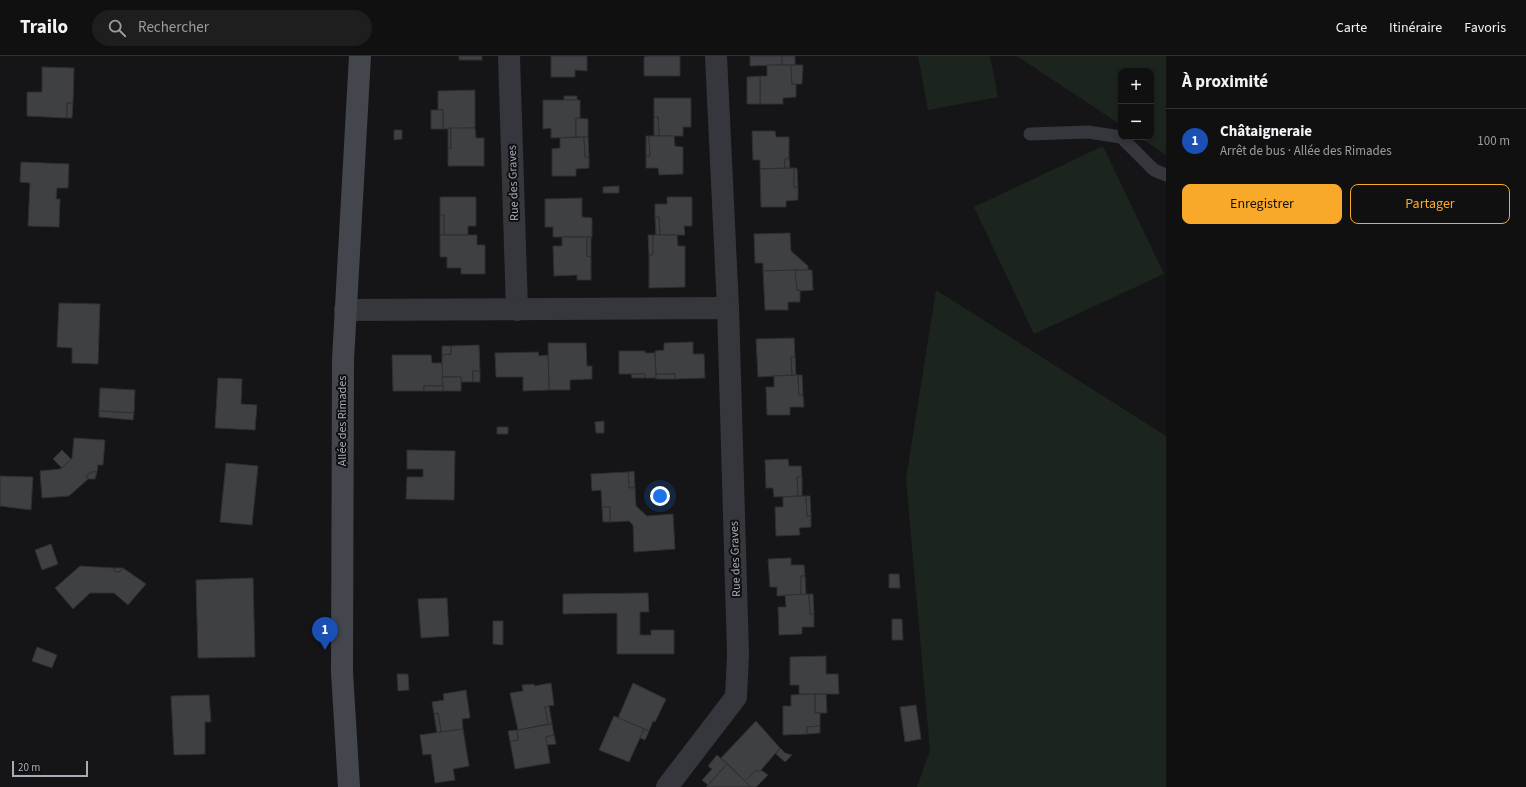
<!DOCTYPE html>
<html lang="fr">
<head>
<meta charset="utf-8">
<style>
  body { margin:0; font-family:"Source Sans 3",sans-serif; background:#1e1e1f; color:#f1f3f6 }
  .controls { position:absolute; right:12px; top:12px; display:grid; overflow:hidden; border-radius:8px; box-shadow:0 2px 6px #0003 }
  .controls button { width:36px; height:36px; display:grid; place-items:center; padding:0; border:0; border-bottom:1px solid #303031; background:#101011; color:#f1f3f6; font:20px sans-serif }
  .scale { position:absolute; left:12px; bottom:10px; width:76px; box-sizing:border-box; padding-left:4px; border:2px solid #a6acb7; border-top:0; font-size:11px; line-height:14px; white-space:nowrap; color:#a6acb7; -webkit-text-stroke:3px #101012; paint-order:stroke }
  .you { position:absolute; left:660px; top:440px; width:14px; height:14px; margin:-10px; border:3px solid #fff; border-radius:50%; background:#1a73e8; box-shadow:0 0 0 6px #1a73e833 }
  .badge { display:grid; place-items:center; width:26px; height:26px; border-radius:50%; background:#f9a92a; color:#fff; font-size:13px; font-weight:700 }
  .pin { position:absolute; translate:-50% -33px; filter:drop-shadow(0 1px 2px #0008) }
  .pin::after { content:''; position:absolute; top:21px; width:14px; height:12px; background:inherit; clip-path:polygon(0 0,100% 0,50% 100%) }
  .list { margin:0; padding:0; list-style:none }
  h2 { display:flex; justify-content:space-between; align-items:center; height:52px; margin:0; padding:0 16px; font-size:17px }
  h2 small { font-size:13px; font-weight:400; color:#9c9d9f }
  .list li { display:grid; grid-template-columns:26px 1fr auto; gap:12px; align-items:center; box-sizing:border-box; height:64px; padding:0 16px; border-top:1px solid #303031 }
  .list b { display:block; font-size:15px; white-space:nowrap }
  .list p { margin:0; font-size:13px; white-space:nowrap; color:#9c9d9f }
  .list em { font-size:13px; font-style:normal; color:#9c9d9f }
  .actions { display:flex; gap:8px; padding:12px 16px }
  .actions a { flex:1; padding:9px 0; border:1px solid #f9a92a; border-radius:8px; text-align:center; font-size:14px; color:#f9a92a }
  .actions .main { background:#f9a92a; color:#111 }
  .icon { flex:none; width:22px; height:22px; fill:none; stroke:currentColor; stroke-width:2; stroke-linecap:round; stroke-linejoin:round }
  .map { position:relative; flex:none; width:1166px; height:731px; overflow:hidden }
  header { display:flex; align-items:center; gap:24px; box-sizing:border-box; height:56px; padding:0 20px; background:#101011; border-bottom:1px solid #303031 }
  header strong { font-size:19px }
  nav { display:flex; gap:22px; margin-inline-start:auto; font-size:14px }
  .search { width:280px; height:36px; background:#1e1e1f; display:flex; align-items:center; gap:10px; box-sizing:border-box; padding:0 14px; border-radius:22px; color:#9c9d9f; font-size:15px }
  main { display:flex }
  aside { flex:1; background:#101011 }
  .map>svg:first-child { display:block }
  .green { fill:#1c251d }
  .building { fill:#3e4044; stroke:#2e2f33 }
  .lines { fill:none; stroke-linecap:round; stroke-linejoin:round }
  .service { stroke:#35373c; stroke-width:13 }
  .minor { stroke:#35373c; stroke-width:22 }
  .secondary { stroke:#43464c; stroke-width:22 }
  .labels { text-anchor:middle; stroke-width:4; stroke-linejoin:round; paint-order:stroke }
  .street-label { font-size:12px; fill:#a6acb7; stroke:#101012 }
</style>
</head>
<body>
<header>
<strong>Trailo</strong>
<div class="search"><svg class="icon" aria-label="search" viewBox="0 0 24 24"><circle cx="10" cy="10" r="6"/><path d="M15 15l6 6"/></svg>Rechercher</div>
<nav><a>Carte</a><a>Itinéraire</a><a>Favoris</a></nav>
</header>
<main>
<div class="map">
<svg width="1166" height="731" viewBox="0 0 1166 731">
  <rect width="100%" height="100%" fill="#151517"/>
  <g class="green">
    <polygon points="918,0 990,0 998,41 928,54"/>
    <polygon points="1017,0 1166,0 1166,99 1139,81 1151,81 1151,15 1121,15 1121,69"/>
    <polygon points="1103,90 1164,218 1034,278 974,151"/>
    <polygon points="936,234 1166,380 1166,731 917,731 930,695 906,423"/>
  </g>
  <g class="building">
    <rect x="459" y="0" width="23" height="4"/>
    <polygon points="551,0 587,0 587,15 575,14 575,21 551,21"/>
    <polygon points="648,0 680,0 680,20 644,20 644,1"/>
    <polygon points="750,0 782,0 782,9 750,10"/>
    <rect x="782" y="0" width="13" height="9"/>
    <polygon points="767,9 791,9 792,28 796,28 796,41 783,42 783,48 760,48 760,20 767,20"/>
    <polygon points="791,9 803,9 802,28 792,28"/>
    <polygon points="42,11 74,12 73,47 67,47 67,62 27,60 27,36 42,36"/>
    <polygon points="760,20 760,48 747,48 747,21"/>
    <polygon points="475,34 475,72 443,73 443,54 438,54 438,35"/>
    <rect x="564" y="40" width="13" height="4"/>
    <polygon points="654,42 691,42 691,71 683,71 683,80 659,80 658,61 654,61"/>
    <polygon points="543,44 580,44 580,62 576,62 576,81 551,82 551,72 543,73"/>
    <polygon points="67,47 73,47 72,62 67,62"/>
    <rect x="431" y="54" width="12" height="19"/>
    <polygon points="654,61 658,61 659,80 654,80"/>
    <polygon points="576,62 588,63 588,81 576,81"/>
    <polygon points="448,72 451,72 451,93 448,92"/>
    <polygon points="451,72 475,72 476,82 484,82 484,110 448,110 448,92 451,93"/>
    <polygon points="394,74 402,74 402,83 394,84"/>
    <polygon points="752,75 775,75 776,81 789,81 789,102 785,103 785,112 760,113 760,104 753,104"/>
    <polygon points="646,80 649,80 650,100 646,100"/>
    <polygon points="649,80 674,80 675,90 683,91 683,118 659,119 658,112 646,112 646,100 650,100"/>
    <polygon points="584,81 585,101 589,101 589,112 576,113 576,120 552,120 552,93 560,92 560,82"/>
    <polygon points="584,81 588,81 589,101 585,101"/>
    <polygon points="789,102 790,112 785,112 785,103"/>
    <polygon points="21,106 69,108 68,132 57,132 56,143 60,143 59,171 28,170 30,127 20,126"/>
    <polygon points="794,112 794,131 798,131 798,144 786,145 786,151 761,151 760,113"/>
    <polygon points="794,112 797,112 798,131 794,131"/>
    <polygon points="619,130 619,137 603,137 603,131"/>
    <polygon points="440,141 476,141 476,170 468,170 468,179 444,179 444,159 440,159"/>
    <polygon points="667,141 692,141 692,170 684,170 685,179 660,179 659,161 655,161 655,148 667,148"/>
    <polygon points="582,142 582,161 592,162 592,181 553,181 553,171 545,171 545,143"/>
    <rect x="440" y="159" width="4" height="20"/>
    <polygon points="655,161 659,161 660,179 656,179"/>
    <polygon points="790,177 791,195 808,210 808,214 763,215 763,207 755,207 754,178"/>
    <polygon points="440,179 477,179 477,189 485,189 485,218 461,218 461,212 447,212 447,201 440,201"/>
    <polygon points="648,179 653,179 653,199 649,199"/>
    <polygon points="653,179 677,179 678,190 685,190 685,231 649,232 649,199 653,199"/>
    <polygon points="562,181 587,181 587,200 591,201 591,224 577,224 577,219 554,220 553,190 562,190"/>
    <polygon points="587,181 591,181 591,201 587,200"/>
    <polygon points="795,214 797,234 800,234 800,246 788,246 788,254 765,254 763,215"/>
    <polygon points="795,214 812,214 813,234 800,235 800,234 797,234"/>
    <polygon points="59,247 100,248 98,308 72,307 72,292 57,291"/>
    <polygon points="794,282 795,301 791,301 792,319 758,321 756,283"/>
    <polygon points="693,286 693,298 704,298 705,322 675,323 675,318 656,318 655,295 664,294 664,287"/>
    <polygon points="548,287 586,287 587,310 592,310 592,323 570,324 570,334 549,334"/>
    <polygon points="479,289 480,315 473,315 473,326 461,326 461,321 442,321 442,299 451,298 451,290"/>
    <polygon points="442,290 451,290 451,298 442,299"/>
    <polygon points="619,295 645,295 645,297 655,297 656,322 645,322 645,318 619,318"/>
    <polygon points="538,296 539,300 548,299 549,334 523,335 523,321 496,321 495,297"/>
    <polygon points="392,299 431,299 432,307 442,307 443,330 424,330 424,335 393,335"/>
    <polygon points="791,301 795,301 796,319 792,319"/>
    <rect x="473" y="315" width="7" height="11"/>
    <polygon points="631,318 645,318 645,322 632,322"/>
    <rect x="656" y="318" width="19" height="5"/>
    <polygon points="796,319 798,319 799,339 803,339 804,351 790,351 790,359 767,359 766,331 774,331 774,320"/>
    <polygon points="798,319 802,319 803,339 799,339"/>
    <polygon points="442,321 461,321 461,335 443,335"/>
    <polygon points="218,322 242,323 241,348 257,349 255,374 215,372"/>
    <rect x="424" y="330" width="19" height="5"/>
    <polygon points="100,332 135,334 134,357 99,355"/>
    <polygon points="99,355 134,357 133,364 99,361"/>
    <polygon points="604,365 604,377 596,377 595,366"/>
    <rect x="497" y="371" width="11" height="7"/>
    <polygon points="74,382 105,384 103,409 98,409 97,416 91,416 86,420 88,423 69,440 42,442 40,415 60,413 72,402"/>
    <polygon points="62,394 71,403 62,412 53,403"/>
    <polygon points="407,394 455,395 454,444 406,443 407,421 423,421 423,413 407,413"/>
    <polygon points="788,403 789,410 801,410 802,421 797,421 798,440 774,441 773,432 766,432 765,404"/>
    <polygon points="226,407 258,410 252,469 220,466"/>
    <polygon points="634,415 635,432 629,432 628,416"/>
    <polygon points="91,416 97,416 95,423 88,423 86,420"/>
    <polygon points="628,416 629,432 635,432 636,450 647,460 673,458 675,493 634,496 633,469 629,465 610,466 610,451 602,451 601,434 592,435 591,418"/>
    <polygon points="0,420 33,421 31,454 0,450"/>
    <polygon points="797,421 802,421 802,440 798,440"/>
    <polygon points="806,440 807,460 811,460 811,471 799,472 800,479 776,480 775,451 783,451 783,441"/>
    <polygon points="806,440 810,440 811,460 807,460"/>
    <polygon points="602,451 610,451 610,466 603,466"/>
    <polygon points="51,488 58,508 42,514 35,494"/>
    <polygon points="791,502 791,509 804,509 805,520 801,520 801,539 777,540 777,531 770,531 768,503"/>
    <polygon points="80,510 114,512 114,515 120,516 123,512 146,528 128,549 114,537 90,537 73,553 55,532"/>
    <polygon points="114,512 123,512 120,516 114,515"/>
    <polygon points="889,518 899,518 900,532 889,532"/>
    <polygon points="801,520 805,520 806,538 801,539"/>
    <polygon points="253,522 255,601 198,602 196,524"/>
    <polygon points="648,537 649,556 640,556 640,579 651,579 651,574 674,574 674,598 617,598 617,557 563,558 563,538"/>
    <polygon points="809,538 810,558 814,558 814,571 802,571 802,578 779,579 778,551 786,551 785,539"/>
    <polygon points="809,538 813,538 814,558 810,558"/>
    <polygon points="447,542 449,580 421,582 418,543"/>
    <polygon points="892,563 902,563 903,584 892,584"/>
    <polygon points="493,565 503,565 503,589 493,588"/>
    <polygon points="37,591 57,599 52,612 32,605"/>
    <polygon points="826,600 826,618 838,618 839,638 799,638 799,629 790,629 790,601"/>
    <polygon points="397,618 408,618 409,634 398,635"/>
    <polygon points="551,627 554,649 545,651 548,668 518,674 510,637 523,635 522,629 534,628 534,630"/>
    <polygon points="633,627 666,643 655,666 653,665 649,675 618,662"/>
    <polygon points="466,634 470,662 462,663 463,673 441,676 438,657 434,658 432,646 444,644 443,638"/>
    <polygon points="815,638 826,638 827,657 815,657"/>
    <polygon points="815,638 815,657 820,657 820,670 807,671 807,678 783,679 783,650 791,650 791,639"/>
    <polygon points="209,639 211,666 205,666 205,698 174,699 171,640"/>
    <polygon points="916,649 921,683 905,686 900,651"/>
    <polygon points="549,650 552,668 548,668 545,651"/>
    <polygon points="438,657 441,676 437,677 434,658"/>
    <polygon points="614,660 644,673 629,706 599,694"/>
    <polygon points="756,665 780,692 761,714 758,716 756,714 745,725 721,702"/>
    <polygon points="552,668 554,679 546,681 550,707 515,713 510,685 518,684 517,674"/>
    <polygon points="820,670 820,677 807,678 807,671"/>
    <polygon points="463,673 469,710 453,713 455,724 435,727 431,698 423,699 420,679"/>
    <polygon points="644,673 649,675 645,684 640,682"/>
    <polygon points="517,674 518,684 510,685 508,675"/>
    <polygon points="554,679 556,688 547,689 546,681"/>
    <polygon points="780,692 785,697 792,699 785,706 776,698"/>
    <polygon points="717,699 727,708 708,729 702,724 712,713 708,710"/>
    <polygon points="727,708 745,725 751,731 706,731"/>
    <polygon points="756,714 758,716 761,714 768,719 756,731 751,731 745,725"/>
  </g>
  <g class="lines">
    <g class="service">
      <polyline points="1030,78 1088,76 1121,81"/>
      <polyline points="1121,81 1154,114 1166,119"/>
    </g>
    <g class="minor">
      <polyline points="509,0 517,254"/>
      <polyline points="716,0 728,252"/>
      <polyline points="345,254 728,252 738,598 736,641 667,731"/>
    </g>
    <polyline class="secondary" points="349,731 342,616 343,304 360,0"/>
  </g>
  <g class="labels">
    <g class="street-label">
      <text transform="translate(513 127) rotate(-92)" y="4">Rue des Graves</text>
      <text transform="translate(342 365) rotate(-90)" y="4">Allée des Rimades</text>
      <text transform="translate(735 503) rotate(-92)" y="4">Rue des Graves</text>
    </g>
  </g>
</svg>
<div class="controls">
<button>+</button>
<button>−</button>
</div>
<div class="scale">20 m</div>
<div class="you"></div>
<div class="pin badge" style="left:325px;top:594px;background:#1a4fb4">1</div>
</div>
<aside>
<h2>À proximité<small></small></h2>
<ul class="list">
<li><span class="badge" style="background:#1a4fb4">1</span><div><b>Châtaigneraie</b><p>Arrêt de bus · Allée des Rimades</p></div><em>100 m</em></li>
</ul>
<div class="actions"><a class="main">Enregistrer</a><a>Partager</a></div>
</aside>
</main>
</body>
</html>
